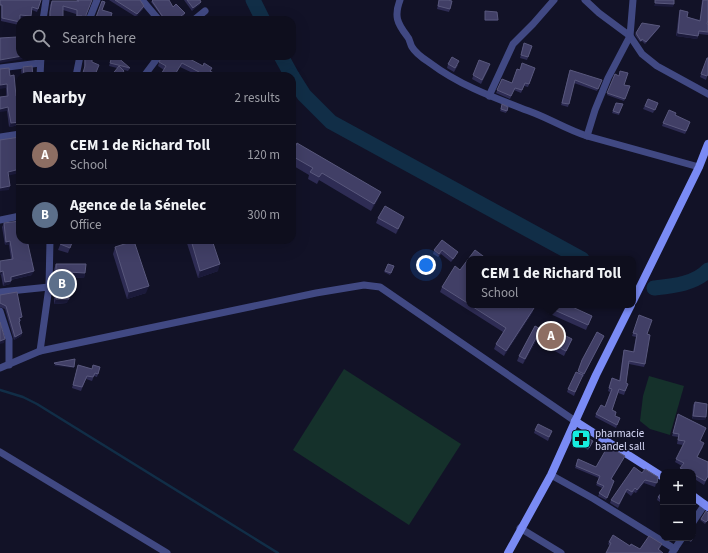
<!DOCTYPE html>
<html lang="en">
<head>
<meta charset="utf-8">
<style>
  body { margin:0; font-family:"Source Sans 3",sans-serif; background:#171726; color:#f1f3f6 }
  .controls { position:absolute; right:12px; bottom:12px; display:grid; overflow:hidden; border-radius:8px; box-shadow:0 4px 16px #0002 }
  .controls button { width:36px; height:36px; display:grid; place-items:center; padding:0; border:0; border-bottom:1px solid #2e2e3b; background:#0e0e1d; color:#f1f3f6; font:20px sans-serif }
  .you { position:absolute; left:426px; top:265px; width:14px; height:14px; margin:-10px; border:3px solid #fff; border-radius:50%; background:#1a73e8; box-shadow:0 0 0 6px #1a73e833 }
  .badge { display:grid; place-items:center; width:26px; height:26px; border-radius:50%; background:#16eddf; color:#fff; font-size:13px; font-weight:700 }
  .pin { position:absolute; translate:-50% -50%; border:2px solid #fff; box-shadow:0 1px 4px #0006 }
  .popup { position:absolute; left:466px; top:256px; width:170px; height:52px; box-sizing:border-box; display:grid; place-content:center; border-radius:8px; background:#0e0e1d; filter:drop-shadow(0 1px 3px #0005); font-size:13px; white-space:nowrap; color:#9b9ca4 }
  .popup b { font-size:15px; color:#f1f3f6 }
  .popup::after { content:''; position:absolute; left:50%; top:100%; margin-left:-8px; border:8px solid transparent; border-top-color:#0e0e1d }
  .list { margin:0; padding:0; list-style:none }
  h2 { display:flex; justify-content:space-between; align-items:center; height:52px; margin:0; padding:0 16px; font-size:17px }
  h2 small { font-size:13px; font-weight:400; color:#9b9ca4 }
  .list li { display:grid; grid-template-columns:26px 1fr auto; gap:12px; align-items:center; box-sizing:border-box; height:60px; padding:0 16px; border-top:1px solid #2e2e3b }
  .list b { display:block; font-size:15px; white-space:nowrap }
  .list p { margin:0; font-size:13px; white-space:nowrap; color:#9b9ca4 }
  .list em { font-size:13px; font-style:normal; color:#9b9ca4 }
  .icon { flex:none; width:22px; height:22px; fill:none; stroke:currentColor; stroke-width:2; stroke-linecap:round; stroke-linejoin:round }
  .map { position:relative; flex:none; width:708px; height:553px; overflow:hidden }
  .search { position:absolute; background:#0e0e1d; box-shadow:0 4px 16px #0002; left:16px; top:16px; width:280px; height:44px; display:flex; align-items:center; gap:10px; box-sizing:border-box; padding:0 14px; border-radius:12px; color:#9b9ca4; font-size:15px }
  .panel { position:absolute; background:#0e0e1d; box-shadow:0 4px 16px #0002; left:16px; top:72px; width:280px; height:172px; border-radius:12px }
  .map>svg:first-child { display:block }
  .green { fill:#15312b }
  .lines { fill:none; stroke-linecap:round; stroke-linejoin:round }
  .stream { stroke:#112e47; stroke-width:2.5 }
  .river { stroke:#112e47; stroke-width:15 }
  .street { stroke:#414983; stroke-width:7 }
  .secondary { stroke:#7a8bf5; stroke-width:8 }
  .wall { fill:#2e2c54 }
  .shaded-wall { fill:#1b1a3a }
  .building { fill:#413f66; stroke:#59587d }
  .labels { text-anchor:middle; stroke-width:3.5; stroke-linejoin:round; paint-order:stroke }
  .poi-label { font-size:11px; fill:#dbddfc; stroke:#121227; text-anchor:start }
</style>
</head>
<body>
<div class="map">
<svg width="708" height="553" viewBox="0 0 708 553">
  <rect width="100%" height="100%" fill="#121227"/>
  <g class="green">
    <polygon points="344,369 461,444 409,525 293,450"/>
    <polygon points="649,376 684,386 670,435 650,429 640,421 643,396"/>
  </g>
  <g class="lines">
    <polyline class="stream" points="0,390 23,397 37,404 278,553"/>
    <g class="river">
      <polyline points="253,0 263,20"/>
      <polyline points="281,56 292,76"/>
      <polyline points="292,76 304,95 331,122 582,259"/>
      <path d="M654,288C672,286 695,284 708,270"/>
    </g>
    <g class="street">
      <polyline points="142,0 159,20"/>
      <path d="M400,0C394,16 397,23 407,36C410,39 410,44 412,47C416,54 424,59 430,63C462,87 498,99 534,113C552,120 568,130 587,136"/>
      <polyline points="585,0 599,13 630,36 642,54 657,66 708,94"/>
      <polyline points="633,0 630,36 608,78 595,110 587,136 699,167"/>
      <polyline points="43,20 46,0"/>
      <polyline points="89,20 97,0"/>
      <polyline points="194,20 205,11"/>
      <polyline points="0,68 40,63"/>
      <polyline points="40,76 41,56"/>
      <polyline points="76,76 80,56"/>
      <polyline points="144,76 159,56"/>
      <polyline points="489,96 513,44 533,24 554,0"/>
      <polyline points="0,137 20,134"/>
      <polyline points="0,220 20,216"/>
      <polyline points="0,292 49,287"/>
      <polyline points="0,311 9,339 9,365"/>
      <polyline points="40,351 49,287 50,240"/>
      <polyline points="0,368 40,351 316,293 364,285 380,287 575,421"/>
      <polyline points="0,452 167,553"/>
      <polyline points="551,475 594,499 675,549"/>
      <polyline points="693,522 705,504"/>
      <polyline points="520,528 561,553"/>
      <polyline points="672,553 682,538"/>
    </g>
    <g class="secondary">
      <polyline points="633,301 699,167 708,144"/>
      <polyline points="575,421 663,477"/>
      <polyline points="693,496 708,507"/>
      <polyline points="508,553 551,475 596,375 631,305"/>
    </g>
  </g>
  <g class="wall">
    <polygon points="0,0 41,0 37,12 32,10 31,16 30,19 20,18 20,22 19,25 1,21 1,8"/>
    <polygon points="77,0 92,0 86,15 87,20 80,20 80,19 76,19 76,14 63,10 63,18 62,20 49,20 49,15 50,5 52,1 76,1"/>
    <polygon points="109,0 140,0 144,6 143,9 136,17"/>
    <polygon points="184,0 200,0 200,4 192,11"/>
    <polygon points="439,0 450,9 449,12 437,9"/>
    <polygon points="702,0 708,0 707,24 708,24 708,35 699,34 697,39 676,36 679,13 680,10 687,17 700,20"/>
    <polygon points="152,1 173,7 185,13 184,15 178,20 164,20 151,2"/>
    <polygon points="659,28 645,44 642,41 640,42 635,35 636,33"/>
    <polygon points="523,46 532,46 527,60 520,58"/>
    <polygon points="84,56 92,56 92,62 99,65 95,76 82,76 84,69"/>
    <polygon points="112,56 130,68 128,71 124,70 124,71 123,73 121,76 117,68 109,66"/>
    <polygon points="186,56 186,57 219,76 197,76 197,75 180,67 164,70 158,66 159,62"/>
    <polygon points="707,58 708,74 706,80 700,77"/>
    <polygon points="479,60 489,68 481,84 472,79"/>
    <polygon points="448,64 458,65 454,72 447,68"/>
    <polygon points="23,67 33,76 22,76 21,70"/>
    <polygon points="535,68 528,87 524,86 521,93 514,90 510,99 496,93 502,79 512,83 520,70"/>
    <polygon points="569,73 602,80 597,91 574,83 568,107 561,105"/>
    <polygon points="615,74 624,85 630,86 624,101 607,95"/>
    <polygon points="10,76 16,96 20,95 20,125 9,127 7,111 6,88"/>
    <polygon points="648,99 658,103 653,113 643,109"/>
    <polygon points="616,103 623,104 619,115 612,113"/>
    <polygon points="502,104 508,107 506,113 500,111"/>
    <polygon points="675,115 689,126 685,134 662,126 663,123"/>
    <polygon points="292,153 378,199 371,211 319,180 317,184 308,179 309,175 292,165"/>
    <polygon points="378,218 402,222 396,234 376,223"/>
    <polygon points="4,223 20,240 40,240 28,242 32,275 11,280 10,284 3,286 1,275 0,275 11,259 9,245 5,245 2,227"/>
    <polygon points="62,240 73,240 68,253 58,250"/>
    <polygon points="186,240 212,240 218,271 198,278"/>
    <polygon points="442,240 456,256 451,262 441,254 438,257 433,254 434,250"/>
    <polygon points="115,247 146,293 127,299 113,254"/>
    <polygon points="469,259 469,305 515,305 519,308 534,308 532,313 504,356 494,349 496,344 503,332 440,292 442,287 460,270"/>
    <polygon points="56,264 85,273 84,278 68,277 67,303 54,304 54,269"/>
    <polygon points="388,264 394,266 390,275 384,272"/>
    <polygon points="0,295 21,320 20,321 19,324 22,333 21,336 14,340 5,309 0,307"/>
    <polygon points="551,305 592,316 586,330 548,313"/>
    <polygon points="639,315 647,334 645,364 644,367 629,364 626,383 628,384 624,395 618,393 612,410 615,416 620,418 616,428 595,417 596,414 605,407 610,392 608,391 612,378 619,381 623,354 624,350 633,352 636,337 632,336"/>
    <polygon points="535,326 544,331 572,339 564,356 536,341 523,364 517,361 519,356"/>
    <polygon points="604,336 583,377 582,376 574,396 567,392 568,389 578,373 582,360"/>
    <polygon points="78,365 92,369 100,367 97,377 94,376 92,381 86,379 81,391 72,388"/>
    <polygon points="695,402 706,417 705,420 692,419 693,405"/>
    <polygon points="678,414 706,428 700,441 703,447 697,457 708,462 708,477 704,485 693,478 693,472 681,472 679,471 682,466 675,462 683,445 677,444 678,437 672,436"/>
    <polygon points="535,430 552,431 548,441 534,433"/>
    <polygon points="592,443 588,450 581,446 582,444"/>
    <polygon points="578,459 596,467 621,464 611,479 614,481 606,500 598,496 602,488 596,485 599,478 575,468"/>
    <polygon points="642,473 658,477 655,487 644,483 636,493 634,492 631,496 626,492 618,508 610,503 611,500"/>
    <polygon points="663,491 663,504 657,500 658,497"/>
    <polygon points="708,513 708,520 705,524 700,520 701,519"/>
    <polygon points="695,534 691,542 687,540 687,538"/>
    <polygon points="609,542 630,546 640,549 662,544 659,550 663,553 610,546 608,544"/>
  </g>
  <g class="shaded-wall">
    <polygon points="201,2 200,4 192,11 193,8"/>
    <polygon points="655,3 674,4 673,7 654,6"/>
    <polygon points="144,6 143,9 136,17 137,14"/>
    <polygon points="185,13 184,15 178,20 176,20"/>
    <polygon points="20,15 31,16 30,19 19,18"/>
    <polygon points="77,16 82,16 80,19 76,19"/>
    <polygon points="50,18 63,18 62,20 49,20"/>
    <polygon points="485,20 498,20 497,21 484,21"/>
    <polygon points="660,26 659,28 645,44 646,42"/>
    <polygon points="678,33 698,36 697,39 676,36"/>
    <polygon points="22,56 35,56 35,57 0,63 0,60"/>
    <polygon points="182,63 180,67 175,76 174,76"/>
    <polygon points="7,84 6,88 0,89 0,85"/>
    <polygon points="8,107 7,111 0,112 0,109"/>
    <polygon points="20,122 20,125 9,127 11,123"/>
    <polygon points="20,169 20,173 7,176 8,172"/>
    <polygon points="10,186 9,190 0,191 0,188"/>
    <polygon points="381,192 378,199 371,211 374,204"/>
    <polygon points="404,217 402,222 396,234 398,229"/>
    <polygon points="27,240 40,240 26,243"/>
    <polygon points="10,241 9,245 5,245 6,242"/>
    <polygon points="220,264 218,271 198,278 200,271"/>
    <polygon points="3,271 1,275 0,275 0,272"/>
    <polygon points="34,271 32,275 10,280 11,277"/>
    <polygon points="68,272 85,273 84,278 66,277"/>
    <polygon points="11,281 10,284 3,286 5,282"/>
    <polygon points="149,286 146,293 127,299 129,292"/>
    <polygon points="56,299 69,299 67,303 54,304"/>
    <polygon points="534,308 532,313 504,356 506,351"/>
    <polygon points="22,333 21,336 14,340 15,337"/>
    <polygon points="537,336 536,341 523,364 525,359"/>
    <polygon points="604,336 603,339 583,377 584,374"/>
    <polygon points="5,339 4,343 0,344 0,341"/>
    <polygon points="55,364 74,367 74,368 54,366"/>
    <polygon points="693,416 706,417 705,420 692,419"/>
    <polygon points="625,456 621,464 610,482 611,479"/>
    <polygon points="645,480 644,483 636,493 637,490"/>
  </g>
  <g class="building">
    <polygon points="0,0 41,0 38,9 32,7 31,16 20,15 20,22 2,18 2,5 0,5"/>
    <polygon points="77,0 92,0 86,15 87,20 82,20 82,16 77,16 77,10 63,6 63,18 50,18 50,12 52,1 79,1"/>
    <polygon points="115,0 140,0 144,6 137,14"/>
    <polygon points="153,0 169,0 173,7 176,4 185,13 176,20 165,20 152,1"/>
    <polygon points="187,0 200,0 201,2 193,8"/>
    <polygon points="439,0 448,0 452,1 450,9 438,6"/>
    <polygon points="655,0 674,0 674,4 655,3"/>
    <polygon points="703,0 708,0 708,20 707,24 708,24 708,32 699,31 698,36 678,33 680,10 688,12 687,17 700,21"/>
    <polygon points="102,1 105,2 102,10 112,13 110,20 95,20"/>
    <polygon points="485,11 497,12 498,20 485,20"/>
    <polygon points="642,23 660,26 646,42 642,39 641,41 636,33"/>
    <polygon points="17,33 20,33 20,56 22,56 0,60 0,38 17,37"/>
    <polygon points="524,43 532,46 528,57 521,55"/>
    <polygon points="85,56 92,56 92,62 99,65 95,75 89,73 88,76 82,76 85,66"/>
    <polygon points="112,56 116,56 130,68 110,63"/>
    <polygon points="162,56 186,56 186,57 203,66 204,63 212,68 210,71 219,76 201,76 198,73 199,72 182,63 174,76 160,76 166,66 159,62"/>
    <polygon points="452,57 459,61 455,68 448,64"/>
    <polygon points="707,58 708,58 708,74 707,76 701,74"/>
    <polygon points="479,60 490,64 482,80 473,75"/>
    <polygon points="522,63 535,68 529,84 525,83 522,90 515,88 511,96 497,90 502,79 512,83 517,69 520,70"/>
    <polygon points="32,66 33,76 24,76 23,67"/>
    <polygon points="119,66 124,71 121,75 122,76 111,76"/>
    <polygon points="9,68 10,76 14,75 16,96 20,95 20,122 11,123 8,107 0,109 0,97 8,96 7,84 0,85 0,69"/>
    <polygon points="570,70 602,80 598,89 575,80 569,104 562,103"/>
    <polygon points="620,71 628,73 624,85 630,86 625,99 607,93 615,74 619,76"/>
    <polygon points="648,99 658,103 655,110 645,106"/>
    <polygon points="616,103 623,104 619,113 613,111"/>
    <polygon points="502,104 508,107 507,111 501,109"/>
    <polygon points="669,110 676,113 675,115 690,122 686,131 663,123"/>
    <polygon points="20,137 20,169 8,172 10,186 0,188 0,140"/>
    <polygon points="297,143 381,192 374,204 322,173 319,177 310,172 313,168 292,156 292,153"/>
    <polygon points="385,206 404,217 398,229 378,218"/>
    <polygon points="20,221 20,240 27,240 34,271 11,277 11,281 5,282 3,271 0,272 0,261 13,259 10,241 6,242 4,223"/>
    <polygon points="62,240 73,240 70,248 60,244"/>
    <polygon points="191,240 212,240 220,264 200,271"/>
    <polygon points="442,240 458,252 453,259 442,250 439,254 434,250"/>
    <polygon points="134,241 149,286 129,292 115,247"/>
    <polygon points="475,250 487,259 469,259 469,304 442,287 455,266 460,270"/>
    <polygon points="56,264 86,264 85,273 68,272 69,299 56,299"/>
    <polygon points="388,264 394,266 391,273 385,271"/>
    <polygon points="17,292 22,317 19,318 20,321 19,322 22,333 15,337 6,306 0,303 0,295"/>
    <polygon points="470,305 515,305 519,308 521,305 529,305 534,308 506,351 496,344 506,328"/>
    <polygon points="551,305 568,305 592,316 588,325 550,308"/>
    <polygon points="639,315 652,320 647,334 650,335 645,364 629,361 626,383 628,384 625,391 619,389 612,410 616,412 615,416 620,418 617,425 596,414 601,405 605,407 612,389 609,388 612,378 620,381 624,350 634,352 637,334 633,333"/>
    <polygon points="0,322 5,339 0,341"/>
    <polygon points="535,326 544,331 546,326 572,339 566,351 537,336 525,359 519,356"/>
    <polygon points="597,332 604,336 584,374 578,371 582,360"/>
    <polygon points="75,359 74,367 55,364 54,363"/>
    <polygon points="78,365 92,369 93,365 100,367 98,374 95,373 93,377 87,376 82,387 73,385"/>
    <polygon points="576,372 583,375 575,392 568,389"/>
    <polygon points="695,402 707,404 706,417 693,416"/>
    <polygon points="678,414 706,428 700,441 704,443 697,457 708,462 708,476 705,481 693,474 693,472 688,472 680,468 684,463 676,459 685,441 678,440 679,434 673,433"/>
    <polygon points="538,424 552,431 549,437 535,430"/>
    <polygon points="586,437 593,441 589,448 582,444"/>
    <polygon points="608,446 625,456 622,461 611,479 614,481 607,498 599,493 604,486 597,483 600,476 576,466 578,459 596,467"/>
    <polygon points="634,467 642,473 645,469 658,477 657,483 645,480 637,490 635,488 632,492 627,489 619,504 611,500"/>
    <polygon points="663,491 663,501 658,497"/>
    <polygon points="706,511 708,513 708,520 706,522 701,519"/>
    <polygon points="693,532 695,534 693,538"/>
    <polygon points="613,535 630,546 631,544 640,549 649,536 662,544 658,549 663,553 606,553 611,543 609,542"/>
    <polygon points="687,538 693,538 691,541"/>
  </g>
  <defs>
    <g id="pharmacy-square" transform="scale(1)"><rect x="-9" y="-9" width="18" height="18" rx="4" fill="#16eddf" stroke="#121227"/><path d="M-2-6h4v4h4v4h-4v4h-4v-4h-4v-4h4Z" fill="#111"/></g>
  </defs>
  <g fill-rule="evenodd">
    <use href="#pharmacy-square" x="581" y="439"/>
  </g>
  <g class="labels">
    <g class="poi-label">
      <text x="595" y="437">pharmacie<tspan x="595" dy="13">bandel sall</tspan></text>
    </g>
  </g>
</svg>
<div class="controls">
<button>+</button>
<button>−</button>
</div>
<div class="you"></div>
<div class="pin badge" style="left:551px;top:336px;background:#8d6e63">A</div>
<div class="popup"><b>CEM 1 de Richard Toll</b>School</div>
<div class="pin badge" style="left:62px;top:284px;background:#5c6f8a">B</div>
<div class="search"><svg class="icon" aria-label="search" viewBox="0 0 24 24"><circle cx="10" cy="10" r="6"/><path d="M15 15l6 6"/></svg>Search here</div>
<section class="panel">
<h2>Nearby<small>2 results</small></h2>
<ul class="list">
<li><span class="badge" style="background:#8d6e63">A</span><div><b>CEM 1 de Richard Toll</b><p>School</p></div><em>120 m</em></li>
<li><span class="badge" style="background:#5c6f8a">B</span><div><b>Agence de la Sénelec</b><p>Office</p></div><em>300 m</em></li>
</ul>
</section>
</div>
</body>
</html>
